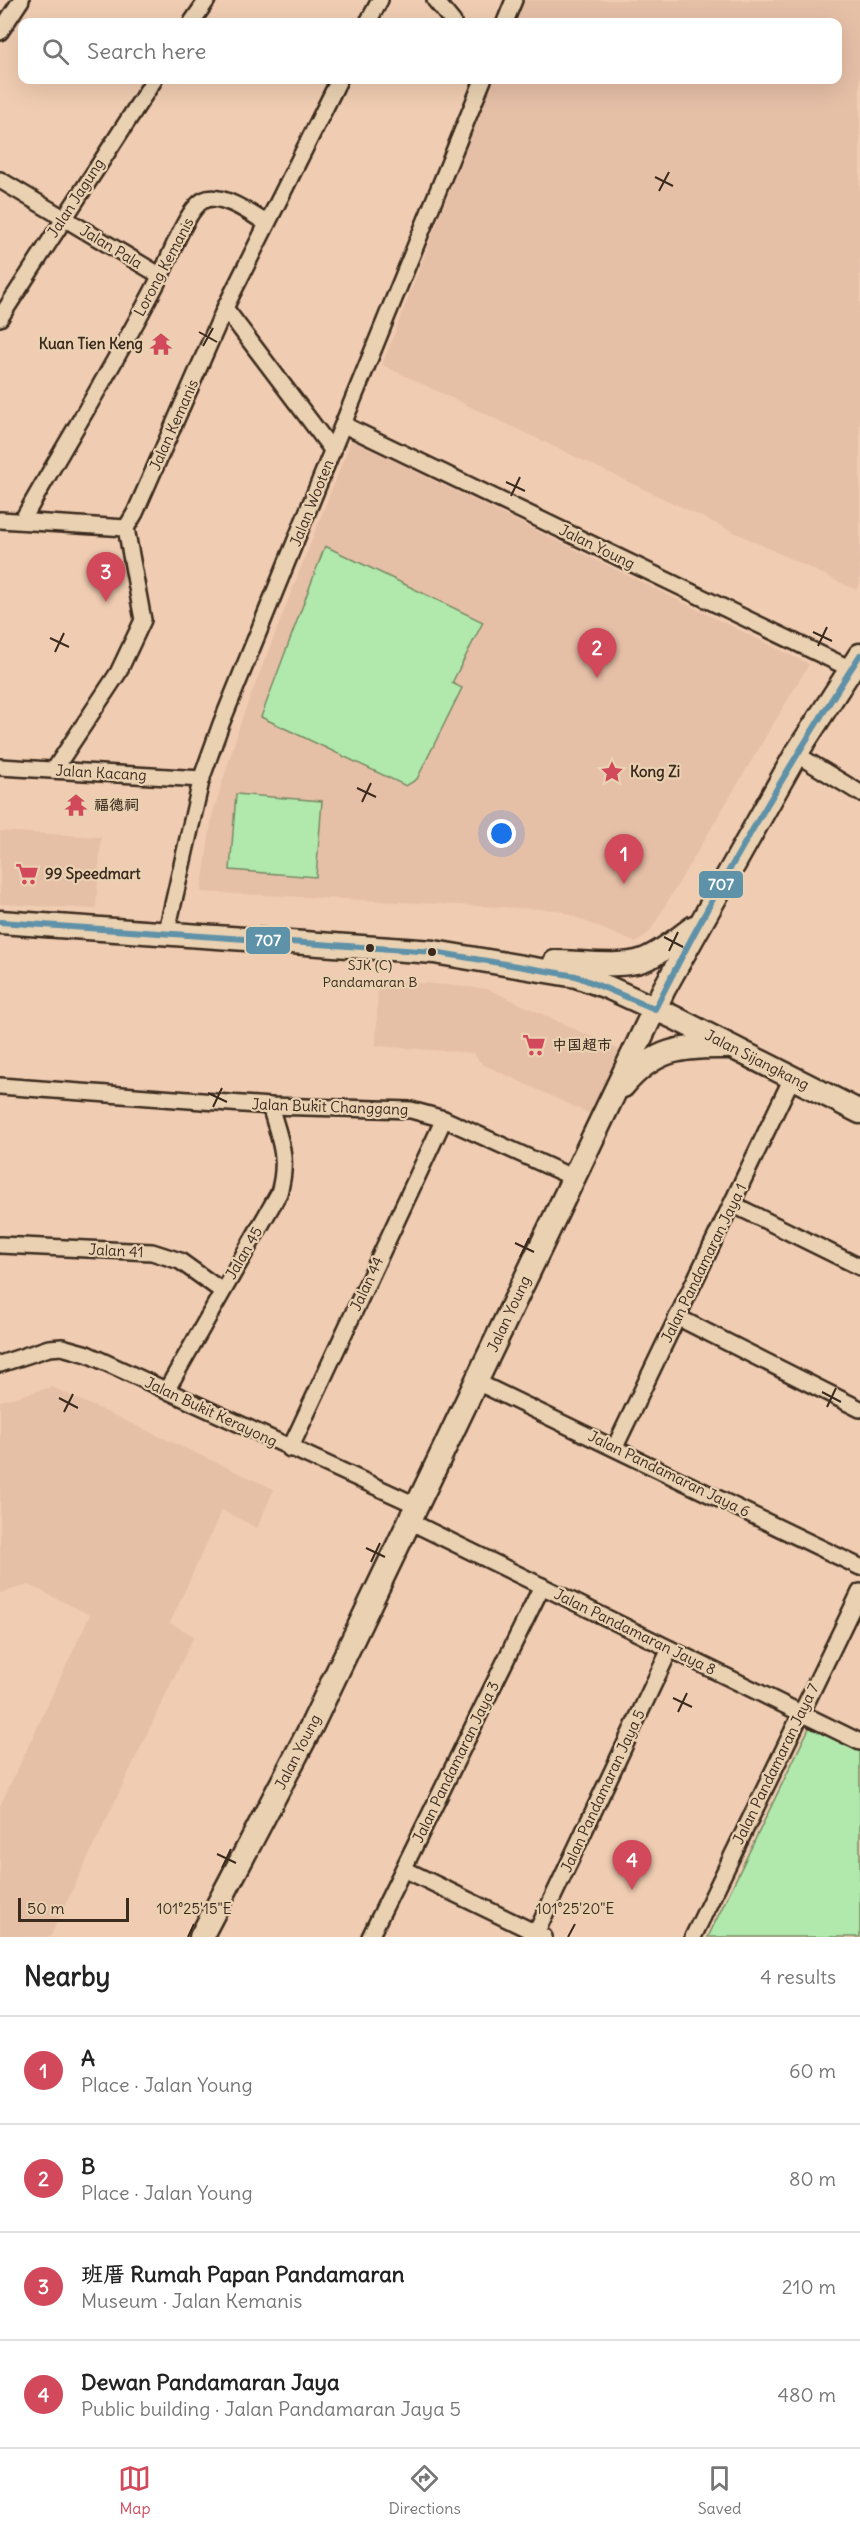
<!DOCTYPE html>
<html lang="en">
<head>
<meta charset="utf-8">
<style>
  body { margin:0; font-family:Delius,"LXGW WenKai TC",sans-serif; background:#f2f2f2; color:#222 }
  .scale { position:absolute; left:18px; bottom:15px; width:111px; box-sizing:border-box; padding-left:6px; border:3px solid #3b2a1e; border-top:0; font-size:16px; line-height:21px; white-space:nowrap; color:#3b2a1e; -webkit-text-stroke:4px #ead1b2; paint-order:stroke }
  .you { position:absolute; left:502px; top:834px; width:21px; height:21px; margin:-15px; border:4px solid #fff; border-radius:50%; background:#1a73e8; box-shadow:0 0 0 9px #1a73e833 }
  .badge { display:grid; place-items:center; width:39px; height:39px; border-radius:50%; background:#d1495b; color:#fff; font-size:20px; font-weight:700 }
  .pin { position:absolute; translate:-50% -50px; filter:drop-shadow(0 2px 3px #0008) }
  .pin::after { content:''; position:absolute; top:32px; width:21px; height:18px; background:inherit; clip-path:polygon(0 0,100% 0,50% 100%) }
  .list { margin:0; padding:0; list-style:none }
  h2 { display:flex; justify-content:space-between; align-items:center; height:78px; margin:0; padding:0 24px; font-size:26px }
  h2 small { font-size:20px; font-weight:400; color:#767676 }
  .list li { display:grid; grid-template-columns:39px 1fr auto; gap:18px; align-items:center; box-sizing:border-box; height:108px; padding:0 24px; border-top:2px solid #e0e0e0 }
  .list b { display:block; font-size:22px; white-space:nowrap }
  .list p { margin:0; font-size:20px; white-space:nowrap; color:#767676 }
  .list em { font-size:20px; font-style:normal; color:#767676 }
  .icon { flex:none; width:33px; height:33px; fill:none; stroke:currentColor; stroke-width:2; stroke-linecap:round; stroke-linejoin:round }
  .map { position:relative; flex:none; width:860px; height:1937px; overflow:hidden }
  .search { position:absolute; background:#fff; box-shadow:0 6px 24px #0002; left:18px; right:18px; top:18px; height:66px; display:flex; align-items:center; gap:15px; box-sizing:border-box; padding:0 21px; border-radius:12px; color:#767676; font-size:22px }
  .sheet { height:510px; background:#fff }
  nav { display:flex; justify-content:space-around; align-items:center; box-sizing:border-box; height:84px; border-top:2px solid #e0e0e0; background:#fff; font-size:16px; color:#767676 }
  nav a { display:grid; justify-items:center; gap:3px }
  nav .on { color:#d1495b }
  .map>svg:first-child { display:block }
  .built { fill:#e6bfa7 }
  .green { fill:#b1e9ac; stroke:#768a65; stroke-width:1.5 }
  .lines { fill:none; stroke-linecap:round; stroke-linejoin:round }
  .street-casing { stroke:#3b2a1e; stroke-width:20 }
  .secondary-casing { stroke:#3b2a1e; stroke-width:27 }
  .street { stroke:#ead1b2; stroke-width:15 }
  .secondary { stroke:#ead1b2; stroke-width:22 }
  .bus-1-casing { stroke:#ead1b2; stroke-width:10 }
  .bus-1 { stroke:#5e92a8; stroke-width:6 }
  .ticks { fill:none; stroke:#3b2a1e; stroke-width:2 }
  .bus-dot { fill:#3b2a1e; stroke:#ead1b2; stroke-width:2 }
  .labels { text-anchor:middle; stroke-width:4.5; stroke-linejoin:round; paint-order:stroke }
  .bus-label { font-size:14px; fill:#3b2a1e; stroke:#ead1b2 }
  .street-label { font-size:15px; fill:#3b2a1e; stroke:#ead1b2 }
  .poi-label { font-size:15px; font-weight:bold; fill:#3b2a1e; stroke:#ead1b2; text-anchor:start }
  .ticks-label { font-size:15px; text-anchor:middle; fill:#3b2a1e; stroke:#ead1b2; stroke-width:4.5; stroke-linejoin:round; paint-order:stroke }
  .line-badge { stroke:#ead1b2; stroke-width:2 }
  .badge-label { font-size:16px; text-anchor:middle; font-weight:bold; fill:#fff }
</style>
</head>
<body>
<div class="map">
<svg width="860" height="1937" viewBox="0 0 860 1937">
  <rect width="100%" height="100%" fill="#f0cdb2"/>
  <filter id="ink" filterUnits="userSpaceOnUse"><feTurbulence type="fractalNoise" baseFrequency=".0167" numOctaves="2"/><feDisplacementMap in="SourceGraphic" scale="12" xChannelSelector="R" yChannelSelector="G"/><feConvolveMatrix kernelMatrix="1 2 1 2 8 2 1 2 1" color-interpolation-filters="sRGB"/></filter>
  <g filter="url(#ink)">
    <g class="built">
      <polygon points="523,0 860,0 860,584 856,590 382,365 492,80 838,80 838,22 514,22"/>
      <polygon points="351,440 809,664 649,933 636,943 558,910 201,892 212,816 242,718"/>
      <polygon points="0,831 101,837 96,909 0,904"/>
      <polygon points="378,979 488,989 620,1050 592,1115 482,1064 473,1053 376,1046"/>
      <polygon points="52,1387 274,1489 257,1528 222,1510 170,1623 194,1636 50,1937 0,1937 0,1806 90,1615 29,1585 0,1593 0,1401"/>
    </g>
    <g class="green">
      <polygon points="325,546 483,622 452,683 462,688 417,779 406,786 261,717"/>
      <polygon points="236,794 322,801 316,877 230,870"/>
      <polygon points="811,1724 860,1748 860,1937 708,1937"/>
    </g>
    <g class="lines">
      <g class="street-casing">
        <g id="street">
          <polyline points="435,0 453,22"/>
          <polyline points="192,22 207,0"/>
          <polyline points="368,22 380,0"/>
          <polyline points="505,22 514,0"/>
          <polyline points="0,32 21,0"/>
          <polyline points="0,180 161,276"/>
          <polyline points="225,308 333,451"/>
          <polyline points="0,318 154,80"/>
          <polyline points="344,425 851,669"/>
          <polyline points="0,520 126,528"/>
          <path d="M22,521C68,439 119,358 161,275C170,257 187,208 204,200C221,192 252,214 266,223"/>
          <polyline points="796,754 860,793"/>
          <polyline points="0,767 202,779"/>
          <polyline points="54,770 118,673 143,620 126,528 135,513 225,308 339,80"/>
          <polyline points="166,935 202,777 221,724 483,80"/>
          <polyline points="0,1086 270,1106 411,1110 444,1119 574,1178"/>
          <polyline points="732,1204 860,1267"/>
          <polyline points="0,1245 152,1252 180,1261 222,1291"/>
          <polyline points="677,1317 860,1409"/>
          <polyline points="0,1364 49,1348 62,1347 87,1354 418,1506"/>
          <polyline points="477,1382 860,1567"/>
          <path d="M166,1391L279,1193C289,1158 280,1140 270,1106"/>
          <polyline points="615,1447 792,1078"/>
          <polyline points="290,1449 444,1119"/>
          <polyline points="411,1522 860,1742"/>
          <polyline points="404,1869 544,1937"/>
          <polyline points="536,1933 670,1649"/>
          <polyline points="370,1937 542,1586"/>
          <polyline points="693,1937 860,1592"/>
        </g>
      </g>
      <g class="secondary-casing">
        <g id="secondary">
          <polyline points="0,922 434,952 576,976 607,987 673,1017 860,1112"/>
          <path d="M555,962C579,962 622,968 643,960C662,953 678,938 694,927"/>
          <path d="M623,1086C654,1049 681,1046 727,1047"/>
          <polyline points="201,1937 311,1727 664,989 796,754 860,655"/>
        </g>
      </g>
      <use href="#street" class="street"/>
      <use href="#secondary" class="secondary"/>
      <g class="bus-1-casing">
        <path id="bus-1" d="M0,922L434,952L576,976L655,1009C716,886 786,770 860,655"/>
      </g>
      <use href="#bus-1" class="bus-1"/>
    </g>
  </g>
  <path class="ticks" d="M655,177L673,186M659,191L669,172M199,332L217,342M203,346L213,328M506,482L525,491M511,496L520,477M813,632L832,641M50,638L69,647M818,646L827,627M55,652L64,633M357,788L376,797M362,802L371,783M664,937L683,947M669,951L678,932M208,1093L227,1102M213,1107L222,1088M515,1243L534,1252M520,1257L529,1238M822,1392L841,1402M59,1398L78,1408M827,1407L836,1388M64,1412L73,1394M366,1548L385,1557M371,1562L380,1543M673,1698L692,1707M678,1712L687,1693M217,1854L236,1863M222,1868L231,1849M188,1937L194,1924M568,1937L575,1924"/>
  <defs>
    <g id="temple-bare" transform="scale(1.8)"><path d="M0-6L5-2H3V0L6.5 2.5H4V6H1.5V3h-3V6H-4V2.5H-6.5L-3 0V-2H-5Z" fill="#d1495b" stroke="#ead1b2" stroke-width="2.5" paint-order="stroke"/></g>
    <g id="sight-bare" transform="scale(1.8)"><path d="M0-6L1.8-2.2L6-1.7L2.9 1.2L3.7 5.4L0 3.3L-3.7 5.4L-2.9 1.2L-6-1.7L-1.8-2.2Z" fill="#d1495b" stroke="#ead1b2" stroke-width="2.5" paint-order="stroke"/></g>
    <g id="supermarket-bare" transform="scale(1.8)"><path d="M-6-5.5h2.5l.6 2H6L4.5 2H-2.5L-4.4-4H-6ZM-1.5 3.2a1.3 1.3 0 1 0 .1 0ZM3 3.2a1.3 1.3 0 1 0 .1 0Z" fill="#d1495b" stroke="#ead1b2" stroke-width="2.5" paint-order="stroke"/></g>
  </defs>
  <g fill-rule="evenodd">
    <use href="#temple-bare" x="161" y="344"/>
    <use href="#sight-bare" x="612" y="772"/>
    <use href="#temple-bare" x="76" y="805"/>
    <use href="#supermarket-bare" x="27" y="874"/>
    <use href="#supermarket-bare" x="534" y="1045"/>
  </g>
  <g class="bus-dot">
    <circle cx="370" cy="948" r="5"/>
    <circle cx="432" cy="952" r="5"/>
  </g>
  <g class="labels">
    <g class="bus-label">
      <text x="370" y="970">SJK (C)<tspan x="370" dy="17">Pandamaran B</tspan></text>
    </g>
    <g class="street-label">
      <text transform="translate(76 198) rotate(-57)" y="5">Jalan Jagung</text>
      <text transform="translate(111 247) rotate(31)" y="5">Jalan Pala</text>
      <text transform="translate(164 267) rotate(-62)" y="5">Lorong Kemanis</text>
      <text transform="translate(174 425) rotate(-66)" y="5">Jalan Kemanis</text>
      <text transform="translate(312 503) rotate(-68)" y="5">Jalan Wooten</text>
      <text transform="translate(597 547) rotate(26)" y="5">Jalan Young</text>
      <text transform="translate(101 773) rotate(3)" y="5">Jalan Kacang</text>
      <text transform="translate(757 1060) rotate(27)" y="5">Jalan Sijangkang</text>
      <text transform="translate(330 1107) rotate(2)" y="5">Jalan Bukit Changgang</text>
      <text transform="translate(116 1251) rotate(3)" y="5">Jalan 41</text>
      <text transform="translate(244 1253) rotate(-60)" y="5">Jalan 45</text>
      <text transform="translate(704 1263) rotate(-64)" y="5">Jalan Pandamaran Jaya 1</text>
      <text transform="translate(367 1284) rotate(-65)" y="5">Jalan 44</text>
      <text transform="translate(509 1314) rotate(-65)" y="5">Jalan Young</text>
      <text transform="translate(211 1412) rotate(25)" y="5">Jalan Bukit Kerayong</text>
      <text transform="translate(669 1474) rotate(26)" y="5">Jalan Pandamaran Jaya 6</text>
      <text transform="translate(635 1632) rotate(26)" y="5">Jalan Pandamaran Jaya 8</text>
      <text transform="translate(298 1752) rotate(-63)" y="5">Jalan Young</text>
      <text transform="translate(456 1762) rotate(-64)" y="5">Jalan Pandamaran Jaya 3</text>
      <text transform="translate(776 1764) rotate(-64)" y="5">Jalan Pandamaran Jaya 7</text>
      <text transform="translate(603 1791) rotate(-65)" y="5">Jalan Pandamaran Jaya 5</text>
    </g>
    <g class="poi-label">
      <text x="143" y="349" text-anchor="end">Kuan Tien Keng</text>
      <text x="630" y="777">Kong Zi</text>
      <text x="94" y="810">福德祠</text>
      <text x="45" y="879">99 Speedmart</text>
      <text x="552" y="1050">中国超市</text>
    </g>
  </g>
  <g class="ticks-label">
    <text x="194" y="1914">101°25'15"E</text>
    <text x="575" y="1914">101°25'20"E</text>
  </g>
  <g class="line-badge">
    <rect x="698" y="870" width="46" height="29" rx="6" fill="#5e92a8"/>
    <rect x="245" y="926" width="46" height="29" rx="6" fill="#5e92a8"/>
  </g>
  <g class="badge-label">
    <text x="721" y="890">707</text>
    <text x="268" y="946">707</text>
  </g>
</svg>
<div class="scale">50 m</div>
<div class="you"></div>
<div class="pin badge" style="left:624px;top:884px">1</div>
<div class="pin badge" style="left:597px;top:678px">2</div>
<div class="pin badge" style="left:106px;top:602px">3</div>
<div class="pin badge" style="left:632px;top:1890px">4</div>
<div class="search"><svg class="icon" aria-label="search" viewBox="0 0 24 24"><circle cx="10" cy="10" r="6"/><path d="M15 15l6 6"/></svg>Search here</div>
</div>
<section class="sheet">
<h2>Nearby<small>4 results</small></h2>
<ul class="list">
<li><span class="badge">1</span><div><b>A</b><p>Place · Jalan Young</p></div><em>60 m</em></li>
<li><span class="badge">2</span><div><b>B</b><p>Place · Jalan Young</p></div><em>80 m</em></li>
<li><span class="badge">3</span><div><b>班厝 Rumah Papan Pandamaran</b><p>Museum · Jalan Kemanis</p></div><em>210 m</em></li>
<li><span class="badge">4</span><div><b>Dewan Pandamaran Jaya</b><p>Public building · Jalan Pandamaran Jaya 5</p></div><em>480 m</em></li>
</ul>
</section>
<nav>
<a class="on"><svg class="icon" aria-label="map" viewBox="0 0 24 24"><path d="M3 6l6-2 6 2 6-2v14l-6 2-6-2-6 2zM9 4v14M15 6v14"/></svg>Map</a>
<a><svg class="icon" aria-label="directions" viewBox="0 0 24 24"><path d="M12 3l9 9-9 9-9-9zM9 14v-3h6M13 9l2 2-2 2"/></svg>Directions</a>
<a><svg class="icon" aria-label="saved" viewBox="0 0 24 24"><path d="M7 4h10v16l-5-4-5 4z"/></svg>Saved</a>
</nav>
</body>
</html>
